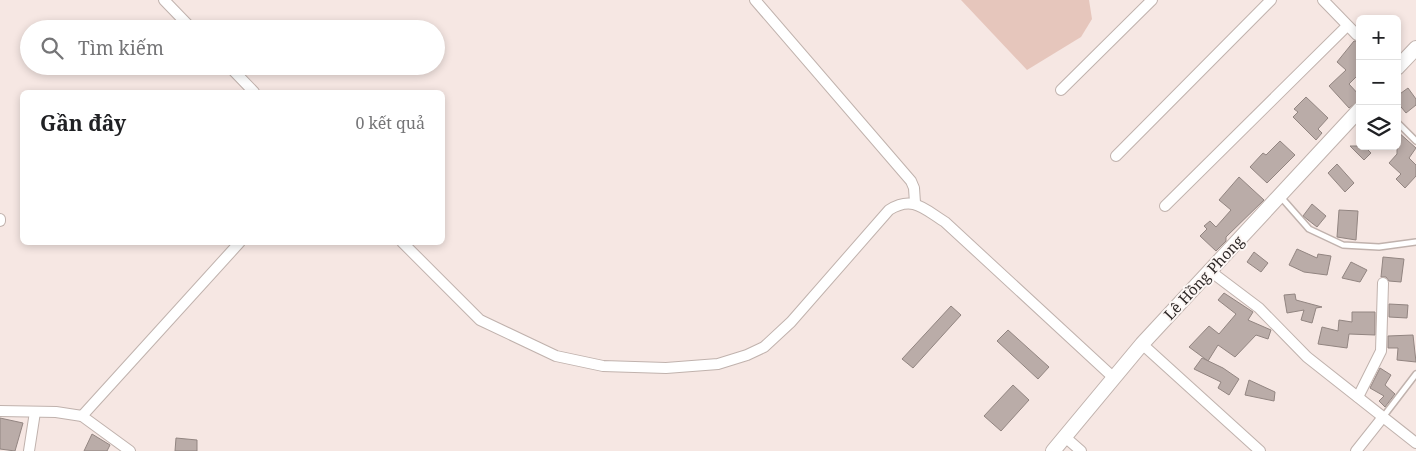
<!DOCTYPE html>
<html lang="vi">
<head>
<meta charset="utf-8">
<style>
  body { margin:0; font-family:"Noto Serif",serif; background:#f6f6f6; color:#202124 }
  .controls { position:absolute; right:15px; top:15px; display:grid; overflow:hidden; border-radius:8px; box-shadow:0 2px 8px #0003 }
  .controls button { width:45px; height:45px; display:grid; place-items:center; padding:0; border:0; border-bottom:1px solid #e0e0e0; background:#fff; color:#202124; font:25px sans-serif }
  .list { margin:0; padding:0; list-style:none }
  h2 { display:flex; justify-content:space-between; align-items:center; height:65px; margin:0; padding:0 20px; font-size:21px }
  h2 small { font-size:16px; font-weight:400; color:#757577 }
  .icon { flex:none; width:28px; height:28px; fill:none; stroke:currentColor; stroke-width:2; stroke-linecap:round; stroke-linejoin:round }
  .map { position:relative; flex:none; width:1416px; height:451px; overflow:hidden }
  .search { position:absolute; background:#fff; box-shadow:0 2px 8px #0003; left:20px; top:20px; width:425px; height:55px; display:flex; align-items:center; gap:12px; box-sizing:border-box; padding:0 18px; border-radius:28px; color:#757577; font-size:19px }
  .panel { position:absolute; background:#fff; box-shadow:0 2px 8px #0003; left:20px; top:90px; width:425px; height:155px; border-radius:8px }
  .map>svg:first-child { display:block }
  .green { fill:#e6c6bc }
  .building { fill:#baaca8; stroke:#928581 }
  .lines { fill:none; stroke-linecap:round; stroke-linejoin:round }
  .lane-casing { stroke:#c0b2ad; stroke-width:8 }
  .street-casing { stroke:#c0b2ad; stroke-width:12 }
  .secondary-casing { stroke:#c0b2ad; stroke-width:16 }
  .lane { stroke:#fff; stroke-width:5 }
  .street { stroke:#fff; stroke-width:10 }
  .secondary { stroke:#fff; stroke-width:14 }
  .labels { text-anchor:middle; stroke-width:4; stroke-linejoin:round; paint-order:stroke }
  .street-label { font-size:15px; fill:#2f2928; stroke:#fdf7f5 }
</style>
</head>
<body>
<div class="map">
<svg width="1416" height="451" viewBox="0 0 1416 451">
  <rect width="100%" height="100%" fill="#f6e7e3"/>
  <polygon class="green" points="961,0 1089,0 1092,19 1081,37 1027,70"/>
  <g class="building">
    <polygon points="1354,41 1360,41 1360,73 1349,84 1360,96 1360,100 1349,108 1329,86 1346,70 1337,62"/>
    <polygon points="1408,88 1416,99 1416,105 1406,113 1397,102 1397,96"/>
    <polygon points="1306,97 1328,118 1318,129 1322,133 1316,140 1293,117 1298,112 1294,109"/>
    <polygon points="1397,131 1416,148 1409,158 1416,165 1416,176 1405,188 1396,179 1401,174 1389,163 1397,154"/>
    <polygon points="1280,141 1295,155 1267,183 1250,167 1263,153 1266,155"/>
    <polygon points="1350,146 1364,146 1371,153 1364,160"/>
    <polygon points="1337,164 1354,183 1345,192 1328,173"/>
    <polygon points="1239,177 1264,200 1226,237 1226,241 1216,251 1200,236 1207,229 1204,226 1210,221 1216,227 1231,210 1219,200"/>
    <polygon points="1312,204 1326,216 1317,227 1303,216"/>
    <polygon points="1339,210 1358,211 1356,240 1337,237"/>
    <polygon points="1297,249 1317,258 1318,254 1331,256 1327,275 1304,272 1289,265"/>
    <polygon points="1254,252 1268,263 1261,272 1247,262"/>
    <polygon points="1383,257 1404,259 1401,282 1389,281 1386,277 1381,277"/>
    <polygon points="1351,262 1367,270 1360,282 1342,278"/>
    <polygon points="1224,293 1253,312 1248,320 1271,330 1268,339 1256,335 1235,357 1218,345 1208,361 1189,347 1209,326 1219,334 1236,314 1218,300"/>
    <polygon points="1295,294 1296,300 1322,307 1316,308 1312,323 1301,320 1304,310 1287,313 1284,295"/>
    <polygon points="1389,304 1408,305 1407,318 1389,317"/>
    <polygon points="951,306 961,315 913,368 902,359"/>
    <polygon points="1352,312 1375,312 1375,335 1349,334 1347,348 1318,344 1322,327 1338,331 1339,320 1352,322"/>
    <polygon points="1008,330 1049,367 1038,379 997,341"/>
    <polygon points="1413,335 1416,362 1397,360 1398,348 1388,348 1388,336"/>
    <polygon points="1202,358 1223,368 1239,379 1229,395 1218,388 1221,382 1194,369"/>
    <polygon points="1380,368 1391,375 1385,385 1395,394 1385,407 1379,401 1384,396 1370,388"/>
    <polygon points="1249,380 1275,392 1274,401 1245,395"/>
    <polygon points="1013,385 1029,400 1001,431 984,416"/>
    <polygon points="0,418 23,423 15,451 0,449"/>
    <polygon points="92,434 110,445 107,451 84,451"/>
    <polygon points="176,438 197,440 197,451 175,451"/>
  </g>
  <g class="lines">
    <g class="lane-casing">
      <g id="lane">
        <polyline points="1397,122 1416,141"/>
        <polyline points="1280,196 1309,229 1343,245 1379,247 1416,242"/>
        <polyline points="1383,417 1416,374"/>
      </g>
    </g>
    <g class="street-casing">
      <g id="street">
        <polyline points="164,0 192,29"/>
        <polyline points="755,0 911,181 914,188 915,203"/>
        <polyline points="1323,0 1357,35"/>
        <polyline points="229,66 254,92"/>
        <polyline points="1061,90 1152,0"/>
        <polyline points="1116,156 1271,0"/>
        <polyline points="1165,206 1347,26"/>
        <polyline points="0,221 0,219"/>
        <path d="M402,242L480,320L556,356L603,366L666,368L718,364L747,355L764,347L791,322L889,210C913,195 924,209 945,222L1114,378"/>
        <polyline points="1210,271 1259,308 1307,357 1416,443"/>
        <polyline points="1142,344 1260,451"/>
        <polyline points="1358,397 1381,351 1383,283"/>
        <polyline points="0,411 56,412 82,416 130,451"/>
        <polyline points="82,416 240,242"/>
        <polyline points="1065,437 1081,451"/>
        <polyline points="29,451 35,412"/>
        <polyline points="1356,451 1383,417"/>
      </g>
    </g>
    <g class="secondary-casing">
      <g id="secondary">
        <polyline points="1397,68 1416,48"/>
        <polyline points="1053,451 1142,344 1360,109"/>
      </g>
    </g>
    <use href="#lane" class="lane"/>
    <use href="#street" class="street"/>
    <use href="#secondary" class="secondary"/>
  </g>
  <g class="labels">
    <g class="street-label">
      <text transform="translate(1204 278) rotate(-47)" y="5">Lê Hồng Phong</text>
    </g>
  </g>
</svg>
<div class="controls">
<button>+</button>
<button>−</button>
<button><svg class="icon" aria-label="layers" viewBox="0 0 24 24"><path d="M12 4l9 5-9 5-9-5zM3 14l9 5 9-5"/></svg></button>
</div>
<div class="search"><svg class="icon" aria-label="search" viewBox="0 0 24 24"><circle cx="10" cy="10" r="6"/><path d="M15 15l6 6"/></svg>Tìm kiếm</div>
<section class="panel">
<h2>Gần đây<small>0 kết quả</small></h2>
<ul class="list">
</ul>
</section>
</div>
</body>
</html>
